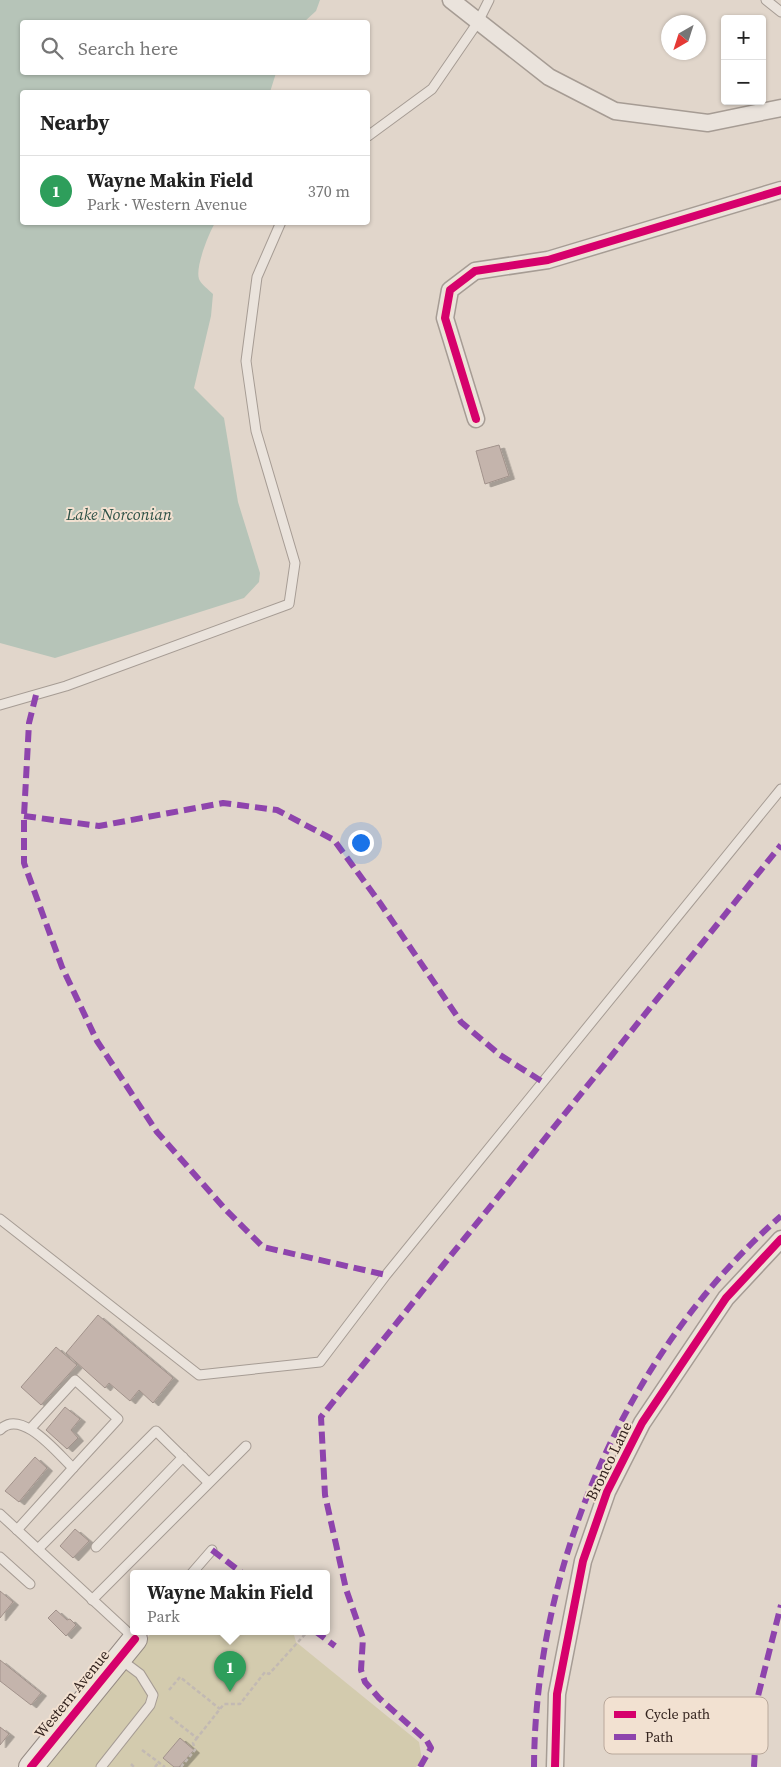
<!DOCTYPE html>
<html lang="en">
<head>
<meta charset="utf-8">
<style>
  body { margin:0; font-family:"Source Serif 4",serif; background:#f6f6f6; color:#222 }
  .controls { position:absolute; right:15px; top:15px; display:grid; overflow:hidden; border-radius:5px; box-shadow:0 1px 4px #0004 }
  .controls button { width:45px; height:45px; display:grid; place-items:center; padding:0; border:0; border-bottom:1px solid #e0e0e0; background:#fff; color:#222; font:25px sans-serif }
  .compass { position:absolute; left:661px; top:15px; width:45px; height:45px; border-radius:50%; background:#fff; box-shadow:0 1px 4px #0004; rotate:219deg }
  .you { position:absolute; left:360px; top:842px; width:18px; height:18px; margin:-12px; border:4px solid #fff; border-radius:50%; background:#1a73e8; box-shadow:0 0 0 8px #1a73e833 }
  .badge { display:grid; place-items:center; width:32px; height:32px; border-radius:50%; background:#db2777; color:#fff; font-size:16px; font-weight:700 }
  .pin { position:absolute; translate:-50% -41px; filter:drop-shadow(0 1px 2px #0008) }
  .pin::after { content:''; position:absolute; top:26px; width:18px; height:15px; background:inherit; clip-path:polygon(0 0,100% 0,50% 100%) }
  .popup { position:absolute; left:130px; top:1570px; width:200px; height:65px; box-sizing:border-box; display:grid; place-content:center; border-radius:5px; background:#fff; filter:drop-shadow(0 1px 4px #0005); font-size:16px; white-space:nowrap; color:#767676 }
  .popup b { font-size:19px; color:#222 }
  .popup::after { content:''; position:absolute; left:50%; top:100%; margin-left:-10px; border:10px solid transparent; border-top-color:#fff }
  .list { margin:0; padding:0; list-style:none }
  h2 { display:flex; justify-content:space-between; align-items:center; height:65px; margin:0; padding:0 20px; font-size:21px }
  h2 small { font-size:16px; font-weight:400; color:#767676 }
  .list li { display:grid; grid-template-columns:32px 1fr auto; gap:15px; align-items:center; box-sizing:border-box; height:70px; padding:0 20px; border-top:1px solid #e0e0e0 }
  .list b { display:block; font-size:19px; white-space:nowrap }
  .list p { margin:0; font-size:16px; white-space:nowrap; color:#767676 }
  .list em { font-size:16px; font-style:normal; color:#767676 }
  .icon { flex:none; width:28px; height:28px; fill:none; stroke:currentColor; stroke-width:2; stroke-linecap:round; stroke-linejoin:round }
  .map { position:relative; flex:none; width:781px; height:1767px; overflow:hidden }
  .search { position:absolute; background:#fff; box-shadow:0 1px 4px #0004; left:20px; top:20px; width:350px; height:55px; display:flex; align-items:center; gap:12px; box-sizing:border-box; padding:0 18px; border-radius:5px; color:#767676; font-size:19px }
  .panel { position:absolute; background:#fff; box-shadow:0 1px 4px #0004; left:20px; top:90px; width:350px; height:135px; border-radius:5px }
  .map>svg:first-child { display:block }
  .green { fill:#d3cbae }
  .water { fill:#b6c4b8 }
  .building { fill:#c4b4ac; stroke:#a1928b; filter:url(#shadow) }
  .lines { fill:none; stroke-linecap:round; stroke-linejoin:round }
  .lane-casing { stroke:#a69c94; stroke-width:11 }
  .street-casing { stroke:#a69c94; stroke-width:19 }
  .secondary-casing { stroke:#968b84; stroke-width:26 }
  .path { stroke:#c2b9b3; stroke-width:2.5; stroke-dasharray:4 2.5; stroke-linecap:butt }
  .lane { stroke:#eae3dc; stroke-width:9 }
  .street { stroke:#eae3dc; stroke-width:16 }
  .secondary { stroke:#eae3dc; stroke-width:24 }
  .quiet { stroke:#8e44ad; stroke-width:6; stroke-dasharray:12 6; stroke-linecap:butt }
  .cycleway-casing { stroke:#f2e1d1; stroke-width:11 }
  .cycleway { stroke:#d6006c; stroke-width:8 }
  .labels { text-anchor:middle; stroke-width:4; stroke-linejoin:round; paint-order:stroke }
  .street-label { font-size:15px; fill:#33231e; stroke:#f2e1d1 }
  .water-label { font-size:16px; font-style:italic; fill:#2e5247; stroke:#f2e1d1 }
  .key { fill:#f2e1d1; stroke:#b9a89b; stroke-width:1 }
  .key-label { font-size:14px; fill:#33231e }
</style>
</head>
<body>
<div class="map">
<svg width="781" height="1767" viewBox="0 0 781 1767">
  <defs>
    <filter id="shadow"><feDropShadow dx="5.5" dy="3" stdDeviation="0" flood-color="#0004"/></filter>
  </defs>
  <rect width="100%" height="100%" fill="#e1d6cb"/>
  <polygon class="green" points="153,1631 293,1631 296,1642 419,1742 422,1760 416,1767 43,1767"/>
  <path class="water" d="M0,0H320L316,11L304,22H22V72L276,73L270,92H22V222L215,223C209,233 195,267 199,279C201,284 209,290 213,294L211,316L194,388L224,418L238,502L260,573L259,582L244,598L55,658L0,643Z"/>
  <g class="building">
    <polygon points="499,445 509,476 485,484 476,451"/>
    <polygon points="98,1315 173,1378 153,1403 139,1390 130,1401 109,1383 105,1388 66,1353"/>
    <polygon points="56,1347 77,1365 41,1405 21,1387"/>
    <polygon points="65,1407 80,1419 71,1430 78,1438 67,1449 46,1430"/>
    <polygon points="35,1457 47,1468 19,1502 5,1491"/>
    <polygon points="75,1529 89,1541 73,1558 60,1546"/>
    <polygon points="0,1591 13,1602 0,1618"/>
    <polygon points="56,1610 67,1620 70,1619 76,1625 66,1636 48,1618"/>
    <polygon points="0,1660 41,1693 31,1705 0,1681"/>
    <polygon points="0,1727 9,1734 0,1745"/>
    <polygon points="180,1738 194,1750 179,1767 174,1767 163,1758"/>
  </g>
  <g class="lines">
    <g class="lane-casing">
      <g id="lane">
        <polyline points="766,0 781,12"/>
        <polyline points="368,136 432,89 478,22 489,0"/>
        <polyline points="0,705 66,686 289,604 295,563 256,431 246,361 257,277 281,222"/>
        <polyline points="0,1219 199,1375 320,1362 386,1275 781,789"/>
        <path d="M0,1430C21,1407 58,1454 73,1468L118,1419L75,1380L31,1428"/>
        <polyline points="0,1514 134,1638"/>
        <polyline points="17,1530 73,1468"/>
        <polyline points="96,1547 183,1457"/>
        <polyline points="38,1549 156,1431 208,1482"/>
        <polyline points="0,1557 30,1584"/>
        <polyline points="192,1573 212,1550"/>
        <polyline points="92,1600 246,1446"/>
        <polyline points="101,1767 150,1705 153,1695 140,1674 120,1659"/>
      </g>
    </g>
    <g class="street-casing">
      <g id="street">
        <polyline points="451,0 549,77 615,111 708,123 781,108"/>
        <polyline points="476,419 445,318 450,290 475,271 548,260 781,190"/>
        <polyline points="555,1767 557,1694 583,1561 607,1492 642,1423 726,1298 781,1239"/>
      </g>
    </g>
    <g class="secondary-casing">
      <polyline id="secondary" points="31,1767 135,1639"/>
    </g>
    <g class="path">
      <polyline points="169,1690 180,1677 220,1709"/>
      <polyline points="170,1717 197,1738 224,1704 240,1704 265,1672 269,1674 308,1631"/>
      <polyline points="142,1750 165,1767"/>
      <polyline points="131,1764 134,1767"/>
      <polyline points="155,1767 159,1762"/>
      <polyline points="181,1767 195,1750 193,1743 197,1738"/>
    </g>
    <use href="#lane" class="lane"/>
    <use href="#street" class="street"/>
    <use href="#secondary" class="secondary"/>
    <g class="quiet">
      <polyline points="36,695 29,723 24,816 24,863 62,967 97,1041 157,1132 226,1210 263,1247 386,1275"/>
      <polyline points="24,816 99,826 223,803 277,810 334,840 380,903 461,1022 500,1055 543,1082"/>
      <polyline points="212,1550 242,1573"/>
      <polyline points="315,1631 335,1646"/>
      <polyline points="420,1767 431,1748 427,1741 379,1698 365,1682 361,1670 363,1638 346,1589 325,1495 321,1417 781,845"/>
      <path d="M534,1767C535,1562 627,1351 781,1216"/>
      <polyline points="754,1767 758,1696 781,1605"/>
    </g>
    <g class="cycleway-casing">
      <g id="cycleway">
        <polyline points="476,419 445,318 450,290 475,271 548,260 781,190"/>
        <polyline points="31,1767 135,1639"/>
        <polyline points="555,1767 557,1694 583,1561 607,1492 642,1423 726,1298 781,1239"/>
      </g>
    </g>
    <use href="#cycleway" class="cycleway"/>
  </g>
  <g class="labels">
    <g class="street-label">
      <text transform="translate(609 1461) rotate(-64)" y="5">Bronco Lane</text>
      <text transform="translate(72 1694) rotate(-51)" y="5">Western Avenue</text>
    </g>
    <g class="water-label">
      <text x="119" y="520">Lake Norconian</text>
    </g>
  </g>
  <rect x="604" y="1697" width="164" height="57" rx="8" class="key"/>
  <rect x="614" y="1711" width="22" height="7" fill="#d6006c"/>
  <rect x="614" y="1734" width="22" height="6" fill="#8e44ad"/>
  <g class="key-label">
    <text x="645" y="1719">Cycle path</text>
    <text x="645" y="1742">Path</text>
  </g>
</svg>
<div class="controls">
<button>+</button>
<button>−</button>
</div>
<svg class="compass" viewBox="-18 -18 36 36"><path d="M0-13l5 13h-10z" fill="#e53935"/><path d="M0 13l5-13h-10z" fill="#767676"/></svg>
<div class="you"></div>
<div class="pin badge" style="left:230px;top:1692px;background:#2e9e5b">1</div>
<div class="popup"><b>Wayne Makin Field</b>Park</div>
<div class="search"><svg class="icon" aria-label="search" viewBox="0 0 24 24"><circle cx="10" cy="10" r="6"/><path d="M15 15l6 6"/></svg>Search here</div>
<section class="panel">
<h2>Nearby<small></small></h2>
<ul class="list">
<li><span class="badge" style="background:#2e9e5b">1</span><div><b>Wayne Makin Field</b><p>Park · Western Avenue</p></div><em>370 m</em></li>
</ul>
</section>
</div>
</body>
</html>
